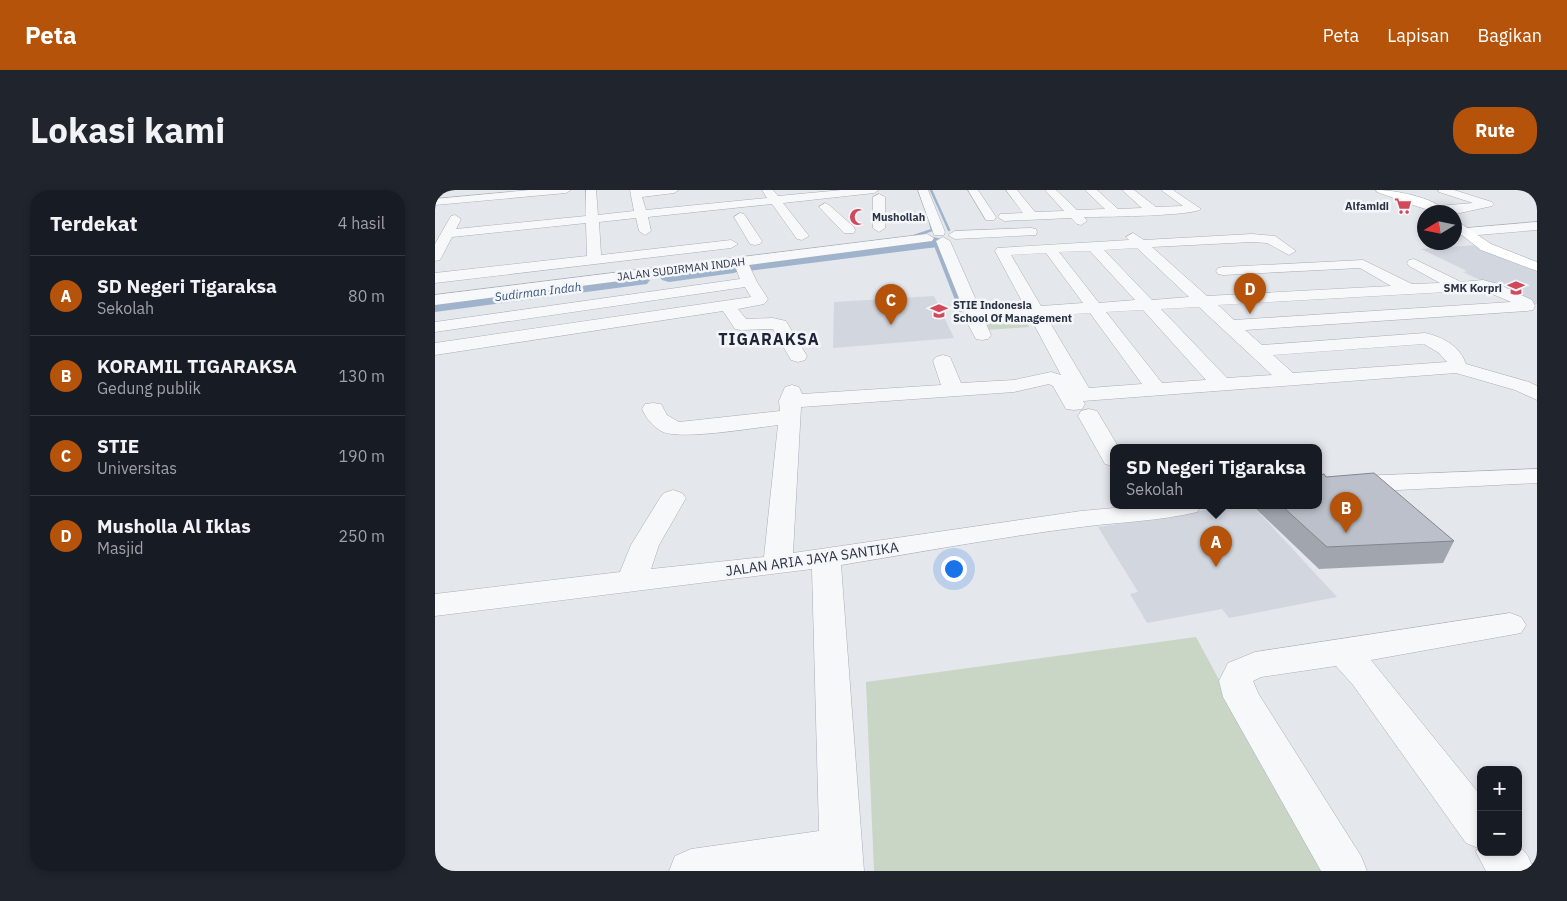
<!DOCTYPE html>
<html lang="id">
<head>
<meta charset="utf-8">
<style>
  body { margin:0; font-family:"IBM Plex Sans",sans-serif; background:#20242c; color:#f1f3f6 }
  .controls { position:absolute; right:15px; bottom:15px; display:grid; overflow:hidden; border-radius:10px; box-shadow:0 2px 8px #0003 }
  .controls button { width:45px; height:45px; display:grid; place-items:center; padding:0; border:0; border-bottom:1px solid #363941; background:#171b24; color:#f1f3f6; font:25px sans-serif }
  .compass { position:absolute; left:982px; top:15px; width:45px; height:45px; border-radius:50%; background:#171b24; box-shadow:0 2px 8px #0003; rotate:260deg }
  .you { position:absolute; left:518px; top:378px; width:18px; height:18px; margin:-12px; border:4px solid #fff; border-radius:50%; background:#1a73e8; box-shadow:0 0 0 8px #1a73e833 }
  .badge { display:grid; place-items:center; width:32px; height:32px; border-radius:50%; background:#b45309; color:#fff; font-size:16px; font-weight:700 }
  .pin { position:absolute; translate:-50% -41px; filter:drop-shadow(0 1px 2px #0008) }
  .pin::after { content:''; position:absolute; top:26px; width:18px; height:15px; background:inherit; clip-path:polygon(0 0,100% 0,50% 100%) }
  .popup { position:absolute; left:675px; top:254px; width:212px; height:65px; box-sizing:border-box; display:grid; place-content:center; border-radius:10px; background:#171b24; filter:drop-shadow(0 1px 4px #0005); font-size:16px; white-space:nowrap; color:#9ea1a6 }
  .popup b { font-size:19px; color:#f1f3f6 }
  .popup::after { content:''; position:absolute; left:50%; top:100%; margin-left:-10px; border:10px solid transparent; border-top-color:#171b24 }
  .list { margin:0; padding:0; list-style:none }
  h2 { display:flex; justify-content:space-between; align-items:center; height:65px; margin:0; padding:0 20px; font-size:21px }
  h2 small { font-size:16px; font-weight:400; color:#9ea1a6 }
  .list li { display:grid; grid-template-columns:32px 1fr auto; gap:15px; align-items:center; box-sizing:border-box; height:80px; padding:0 20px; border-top:1px solid #363941 }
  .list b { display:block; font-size:19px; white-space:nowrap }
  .list p { margin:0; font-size:16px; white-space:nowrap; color:#9ea1a6 }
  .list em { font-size:16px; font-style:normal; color:#9ea1a6 }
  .map { position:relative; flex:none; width:1102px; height:681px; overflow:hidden; border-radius:20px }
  header { display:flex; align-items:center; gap:30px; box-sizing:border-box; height:70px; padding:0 25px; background:#b45309; color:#fff }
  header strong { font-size:24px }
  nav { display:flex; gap:28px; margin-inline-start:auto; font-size:18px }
  .intro { display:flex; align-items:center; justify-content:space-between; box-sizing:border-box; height:120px; padding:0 30px }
  h1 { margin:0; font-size:35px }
  .button { padding:12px 22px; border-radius:20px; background:#b45309; color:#fff; font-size:18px; font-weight:700 }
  main { display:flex; gap:30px; padding:0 30px }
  aside { flex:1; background:#171b24; border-radius:20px; box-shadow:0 2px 8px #0003 }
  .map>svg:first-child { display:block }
  .built { fill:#d2d6de }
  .green { fill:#c9d6c5 }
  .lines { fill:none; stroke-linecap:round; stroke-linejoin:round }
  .stream-far1 { stroke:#9fb4cc; stroke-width:2.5 }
  .stream { stroke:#9fb4cc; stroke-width:4 }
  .river { fill:#9fb4cc; fill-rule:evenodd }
  .minor-casing { stroke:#a9aeb7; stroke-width:1 }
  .major-casing { stroke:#a3abb8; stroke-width:1 }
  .minor { fill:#f7f8fa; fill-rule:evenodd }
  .major { fill:#fff; fill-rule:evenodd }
  .wall { fill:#a1a5ae }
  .building { fill:#bbc0ca; stroke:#83868d }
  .labels { text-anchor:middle; stroke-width:5; stroke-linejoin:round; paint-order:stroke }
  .far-poi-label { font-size:11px; font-weight:bold; fill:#2b3445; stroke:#f4f6f9; text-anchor:end }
  .far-street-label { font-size:11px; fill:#2b3445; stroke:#f4f6f9 }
  .far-water-label { font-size:12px; font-style:italic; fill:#34527a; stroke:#f4f6f9 }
  .street-label { font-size:14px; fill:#2b3445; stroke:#f4f6f9 }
  .far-district-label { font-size:16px; font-weight:bold; letter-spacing:1px; fill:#1d2536; stroke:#f4f6f9 }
</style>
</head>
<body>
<header>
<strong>Peta</strong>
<nav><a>Peta</a><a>Lapisan</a><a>Bagikan</a></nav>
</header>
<div class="intro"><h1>Lokasi kami</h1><a class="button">Rute</a></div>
<main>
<aside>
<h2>Terdekat<small>4 hasil</small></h2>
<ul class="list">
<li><span class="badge">A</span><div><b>SD Negeri Tigaraksa</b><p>Sekolah</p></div><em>80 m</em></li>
<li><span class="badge">B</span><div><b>KORAMIL TIGARAKSA</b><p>Gedung publik</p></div><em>130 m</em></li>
<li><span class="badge">C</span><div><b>STIE</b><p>Universitas</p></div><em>190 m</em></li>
<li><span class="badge">D</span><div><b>Musholla Al Iklas</b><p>Masjid</p></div><em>250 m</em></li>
</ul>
</aside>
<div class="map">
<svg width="1102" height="681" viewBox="0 0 1102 681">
  <rect width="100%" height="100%" fill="#e4e7ec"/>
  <g class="built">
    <polygon points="1043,55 1102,79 1102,114 1096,114 1028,82 1032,81 986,59"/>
    <polygon points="499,106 519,148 398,158 399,112"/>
    <polygon points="798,316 818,316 902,407 794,428 787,419 712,433 695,404 703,402 663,337"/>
  </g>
  <g class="green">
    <polygon points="590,129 594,137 552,140 549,131"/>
    <polygon points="761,447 887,681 439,681 431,492"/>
  </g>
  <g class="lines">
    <g class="stream-far1">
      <polyline points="496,0 514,40"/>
      <polyline points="479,46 497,40 495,32"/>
      <polyline points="500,53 502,59"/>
    </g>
    <polyline class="stream" points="502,58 526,120"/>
    <g class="river">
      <polygon points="494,46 507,49 509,53 507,57 494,58 313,81 307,80 299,83 234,92 227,90 224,86 227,82 234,80 299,71 305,72 313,69"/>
      <polygon points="205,84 212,86 215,90 212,94 0,122 0,108"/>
    </g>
    <g class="minor-casing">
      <g id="minor">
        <polygon points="95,0 136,0 131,3 0,15 0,9"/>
        <polygon points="151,0 161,0 163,25 199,21 195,0 244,0 239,3 207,7 211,20 332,8 327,0 338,0 343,6 407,0 444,0 439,3 348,13 374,46 367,50 362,49 337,14 213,27 216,41 210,45 204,41 201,28 164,32 166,65 296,50 303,54 296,58 0,93 0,83 152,66 151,33 17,47 5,70 0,71 0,54 16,26 20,25 26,29 21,39 151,26"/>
        <polygon points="483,0 493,0 510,42 509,45 499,45 498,42"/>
        <polygon points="533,0 543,0 561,27 559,30 551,30"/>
        <path d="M571,0H582L600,22L629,21L610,0H621L642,20L670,19L650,0H662L683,19L707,18L687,0H699L721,17L748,16L726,0H738L766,19C759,26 666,27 649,27L652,31L646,35L642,34L636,28L569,31L563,27L565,24L588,23Z"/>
        <polygon points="1003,0 1019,0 1057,12 1059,14 1057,16 1025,23 999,22 997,20 999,17 1003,16 1038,13 1004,2"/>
        <polygon points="444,4 450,7 450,38 444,42 438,38 438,7"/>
        <polygon points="390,13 394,15 419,37 420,40 419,43 409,43 386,19 384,17"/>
        <polygon points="305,23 309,24 327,51 325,54 320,55 315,54 299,27"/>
        <polygon points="1102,32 1102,40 1031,46 1025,42 1031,38"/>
        <polygon points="596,38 601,39 602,42 601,45 520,49 513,45 520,41"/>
        <path d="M698,43L709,50L817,44L840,46L861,61L854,65L832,53L817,52L717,57L772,106L956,96L925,78L788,85L783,84L781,81L783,78L788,77L928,70L977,94L1005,93L974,76L972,73L974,70L979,69L1026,92L1048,90L1063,94L1097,110L1100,116L1098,120L1092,121L810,140L827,155L990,143C1008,147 1025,156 1031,174L1094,192L1102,196V210L1080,200L1021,183L648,211L650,214L647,219L639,220L631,219L618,196L614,194L579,202L366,217L358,363L646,321L701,316H766L762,322C724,331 685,332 646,337C566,347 486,362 406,375L429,681H234L240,666L256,659L384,641L377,379L0,426V404L185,382L196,355L225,308L229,303L238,300L247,303L251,308L224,355L216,379L329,367L343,235C318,238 248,250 228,242C218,237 211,228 207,219L210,214L218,213L226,214L232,225L244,232L345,221L344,211L350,197L357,195L364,197L367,204L506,195L498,171L501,167L508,165L515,167L526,193L579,190L616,182L626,185L595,127L549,129L556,145L553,149L547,150L541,149L528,125L530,123L501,51L508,47L515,51L545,119L590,117L560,61L562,58L694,50L691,47ZM702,58L754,107L717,110L669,60ZM655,61L700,110L664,113L624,62ZM611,63L648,113L606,116L576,65ZM1048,100L1076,112L799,130L783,115ZM764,117L837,185L792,188L726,119ZM708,120L771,190L727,193L671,122ZM655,123L707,194L654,198L611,126ZM989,154L1004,163L1012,172L858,183L838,165Z"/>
        <polygon points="492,44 499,48 497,51 314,75 322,92 333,109 329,114 303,119 311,129 338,128 351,131 372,166 370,170 363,172 356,170 338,139 306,140 300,139 288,121 0,165 0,153 316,107 310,97 0,142 0,132 305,89 300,76 0,115 0,105"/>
        <polygon points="654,219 662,221 684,258 678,258 678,276 670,274 643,226 646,221"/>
        <polygon points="1102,279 1102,293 924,302 884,306 884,290 924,286"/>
        <polygon points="1075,423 1086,427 1091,435 1086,443 936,470 1046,606 1046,662 1083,662 1083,654 1093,666 1099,681 1051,681 1041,662 1043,658 1031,653 918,495 901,476 826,487 818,491 823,503 926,666 932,681 886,681 788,507 784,491 793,473 820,462"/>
      </g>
    </g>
    <g class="major-casing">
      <g id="major">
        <path d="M941,0C959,0 999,7 1012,22C997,24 960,8 942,2Z"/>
        <polygon points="1019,29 1056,54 1102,72 1102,81 1046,60 1019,39"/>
      </g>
    </g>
    <use href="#minor" class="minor"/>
    <use href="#major" class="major"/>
  </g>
  <polygon class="wall" points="891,287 1019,351 1008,373 884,379 818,316 884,316"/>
  <polygon class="building" points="939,283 1019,351 892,357 847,316 884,316 884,285 889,284 891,287"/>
  <defs>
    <g id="supermarket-bare" transform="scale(1.35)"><path d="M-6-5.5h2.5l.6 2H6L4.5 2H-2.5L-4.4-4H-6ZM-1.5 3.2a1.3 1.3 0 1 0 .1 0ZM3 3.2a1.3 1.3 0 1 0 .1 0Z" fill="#d1495b" stroke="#f4f6f9" stroke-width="2.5" paint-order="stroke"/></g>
    <g id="mosque-bare" transform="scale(1.35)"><path d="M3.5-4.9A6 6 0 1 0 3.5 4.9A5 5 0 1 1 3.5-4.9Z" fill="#d1495b" stroke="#f4f6f9" stroke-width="2.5" paint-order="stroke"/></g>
    <g id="school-bare" transform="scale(1.35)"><path d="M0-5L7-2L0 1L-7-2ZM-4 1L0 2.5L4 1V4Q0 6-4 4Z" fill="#d1495b" stroke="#f4f6f9" stroke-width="2.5" paint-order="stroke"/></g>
    <g id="university-bare" transform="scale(1.35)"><path d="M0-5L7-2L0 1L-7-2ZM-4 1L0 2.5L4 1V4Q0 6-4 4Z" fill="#d1495b" stroke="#f4f6f9" stroke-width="2.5" paint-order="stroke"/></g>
  </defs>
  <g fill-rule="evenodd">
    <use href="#supermarket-bare" x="968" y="16"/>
    <use href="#mosque-bare" x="423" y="27"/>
    <use href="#school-bare" x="1081" y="98"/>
    <use href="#university-bare" x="504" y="121"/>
  </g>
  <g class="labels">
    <g class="far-poi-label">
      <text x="954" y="20">Alfamidi</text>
      <text x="437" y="31" text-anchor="start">Mushollah</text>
      <text x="1067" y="102">SMK Korpri</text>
      <text x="518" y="119" text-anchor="start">STIE Indonesia<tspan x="518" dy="13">School Of Management</tspan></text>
    </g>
    <g class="far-street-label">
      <text transform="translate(246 79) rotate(-7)" y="4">JALAN SUDIRMAN INDAH</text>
    </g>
    <g class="far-water-label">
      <text transform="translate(103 102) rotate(-7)" y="4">Sudirman Indah</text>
    </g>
    <g class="street-label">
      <text transform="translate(377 369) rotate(-8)" y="5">JALAN ARIA JAYA SANTIKA</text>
    </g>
    <g class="far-district-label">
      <text x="334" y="155">TIGARAKSA</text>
    </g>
  </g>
</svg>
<div class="controls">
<button>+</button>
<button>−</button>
</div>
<svg class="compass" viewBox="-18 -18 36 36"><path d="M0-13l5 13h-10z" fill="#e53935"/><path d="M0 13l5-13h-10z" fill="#9ea1a6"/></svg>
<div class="you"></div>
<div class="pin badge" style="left:781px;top:377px">A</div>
<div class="popup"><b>SD Negeri Tigaraksa</b>Sekolah</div>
<div class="pin badge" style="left:911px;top:343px">B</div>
<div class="pin badge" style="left:456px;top:135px">C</div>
<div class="pin badge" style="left:815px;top:124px">D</div>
</div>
</main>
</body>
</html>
